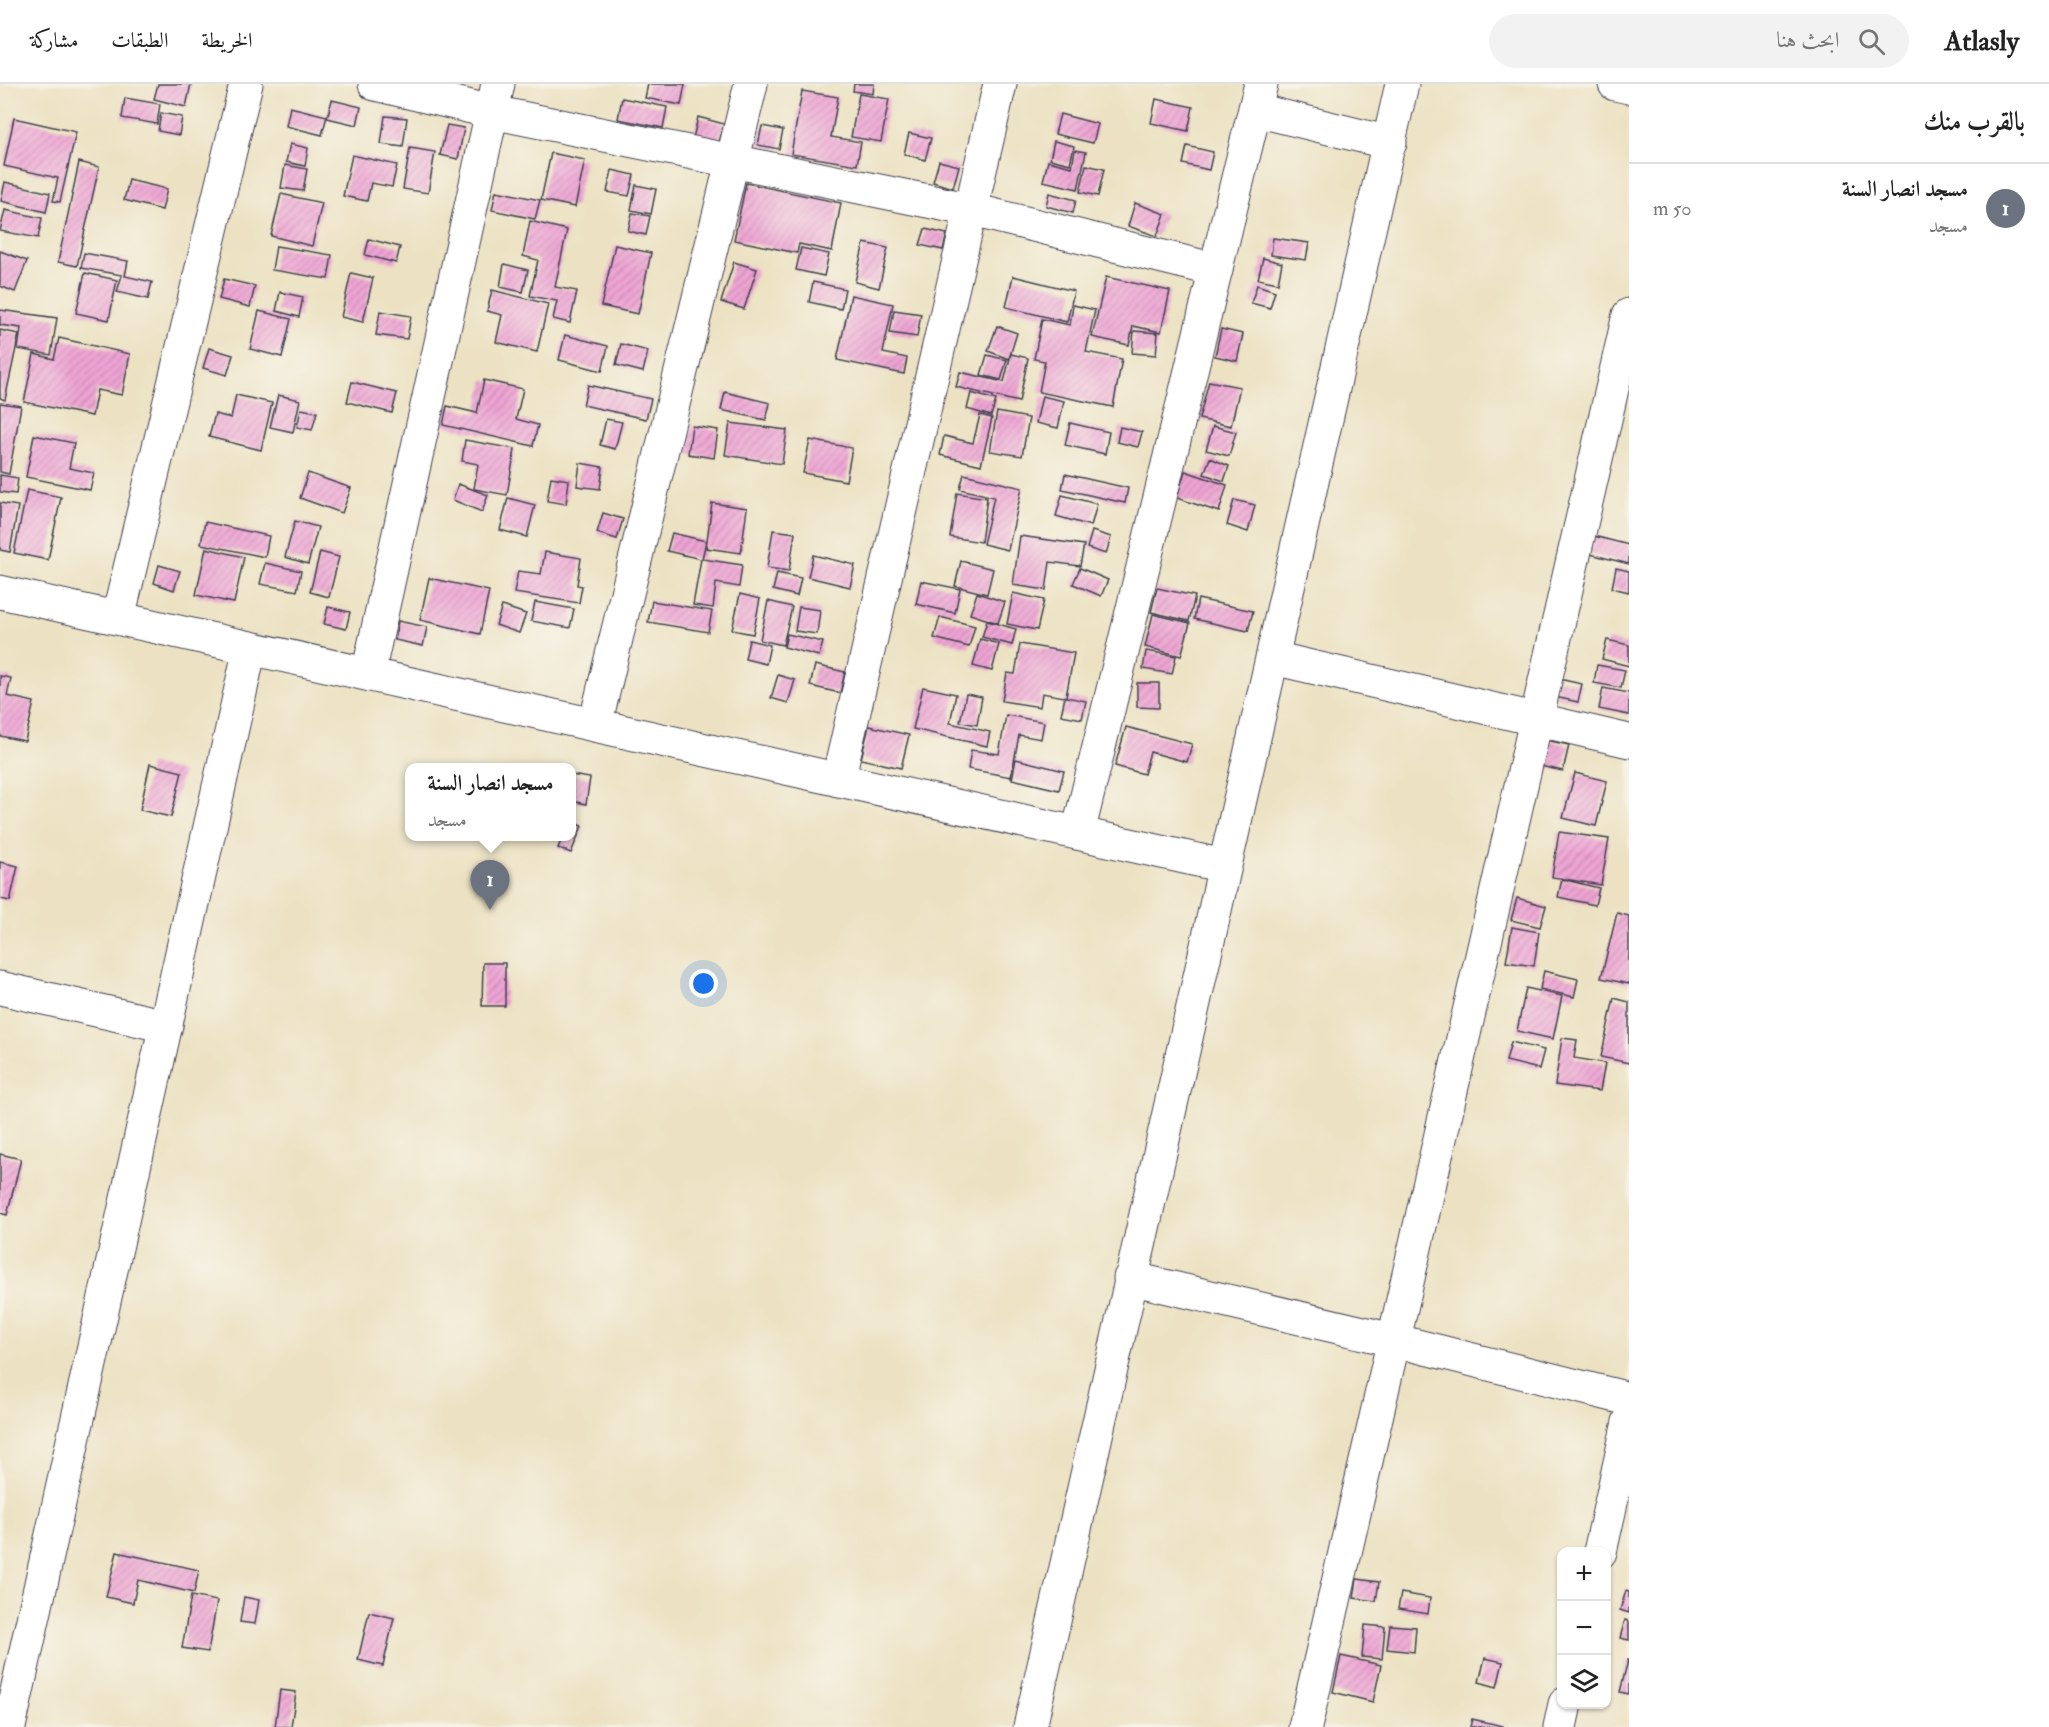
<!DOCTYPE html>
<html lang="ar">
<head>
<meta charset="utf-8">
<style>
  body { margin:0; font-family:"IM FELL Double Pica",Amiri,serif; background:#f2f2f2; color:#222; direction:rtl }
  .controls { position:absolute; right:18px; bottom:18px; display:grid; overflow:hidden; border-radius:12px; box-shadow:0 2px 4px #0004 }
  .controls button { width:54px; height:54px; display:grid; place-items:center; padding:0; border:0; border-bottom:2px solid #e0e0e0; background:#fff; color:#222; font:30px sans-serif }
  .you { position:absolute; left:704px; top:900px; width:21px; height:21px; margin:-15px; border:4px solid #fff; border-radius:50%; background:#1a73e8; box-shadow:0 0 0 9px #1a73e833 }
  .badge { display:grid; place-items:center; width:39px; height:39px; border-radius:50%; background:#d93025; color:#fff; font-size:20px; font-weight:700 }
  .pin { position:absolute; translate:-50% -50px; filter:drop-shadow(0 2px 3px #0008) }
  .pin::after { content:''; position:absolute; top:32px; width:21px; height:18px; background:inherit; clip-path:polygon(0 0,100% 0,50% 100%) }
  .popup { position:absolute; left:405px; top:679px; width:171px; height:78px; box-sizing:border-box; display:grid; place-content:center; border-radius:12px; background:#fff; filter:drop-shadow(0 2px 4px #0005); font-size:20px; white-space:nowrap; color:#767676 }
  .popup b { font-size:22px; color:#222 }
  .popup::after { content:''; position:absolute; left:50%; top:100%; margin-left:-12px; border:12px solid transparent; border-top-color:#fff }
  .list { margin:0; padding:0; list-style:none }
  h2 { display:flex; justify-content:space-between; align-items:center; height:78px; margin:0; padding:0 24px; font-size:26px }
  h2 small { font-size:20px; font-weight:400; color:#767676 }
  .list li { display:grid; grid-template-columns:39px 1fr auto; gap:18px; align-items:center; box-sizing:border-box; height:90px; padding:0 24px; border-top:2px solid #e0e0e0 }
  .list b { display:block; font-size:22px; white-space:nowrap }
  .list p { margin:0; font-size:20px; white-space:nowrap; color:#767676 }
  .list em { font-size:20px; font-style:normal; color:#767676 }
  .icon { flex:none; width:33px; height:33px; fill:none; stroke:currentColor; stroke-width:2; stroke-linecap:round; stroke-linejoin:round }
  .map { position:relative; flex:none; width:1629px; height:1643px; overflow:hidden; direction:ltr }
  header { display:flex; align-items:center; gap:36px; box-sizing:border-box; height:84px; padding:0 30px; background:#fff; border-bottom:2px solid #e0e0e0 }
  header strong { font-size:28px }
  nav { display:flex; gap:33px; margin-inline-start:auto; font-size:21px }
  .search { width:420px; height:54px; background:#f2f2f2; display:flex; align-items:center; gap:15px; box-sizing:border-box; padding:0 21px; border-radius:33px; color:#767676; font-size:22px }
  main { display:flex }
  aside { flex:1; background:#fff }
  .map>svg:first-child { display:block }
  .building { fill:url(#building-hatch) }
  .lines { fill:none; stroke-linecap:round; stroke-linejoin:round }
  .minor-casing { stroke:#403f4f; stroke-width:35 }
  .minor { stroke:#fff; stroke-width:33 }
</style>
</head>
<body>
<header>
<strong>Atlasly</strong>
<div class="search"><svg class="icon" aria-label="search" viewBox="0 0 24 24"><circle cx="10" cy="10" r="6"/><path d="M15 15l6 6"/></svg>ابحث هنا</div>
<nav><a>الخريطة</a><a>الطبقات</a><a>مشاركة</a></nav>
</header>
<main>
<aside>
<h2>بالقرب منك<small></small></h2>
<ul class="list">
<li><span class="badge" style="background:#6b7280">1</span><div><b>مسجد انصار السنة</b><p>مسجد</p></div><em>50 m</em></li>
</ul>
</aside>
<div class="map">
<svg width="1629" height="1643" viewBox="0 0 1629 1643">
  <defs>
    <pattern id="building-hatch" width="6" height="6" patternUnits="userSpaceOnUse" patternTransform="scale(1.5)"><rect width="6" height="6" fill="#f0a5d5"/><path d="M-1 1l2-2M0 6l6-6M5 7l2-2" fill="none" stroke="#c286ae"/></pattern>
  </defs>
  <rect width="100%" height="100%" fill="#f7f3e8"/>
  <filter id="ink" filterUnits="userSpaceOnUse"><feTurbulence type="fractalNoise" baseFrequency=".0167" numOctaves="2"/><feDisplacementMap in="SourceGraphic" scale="12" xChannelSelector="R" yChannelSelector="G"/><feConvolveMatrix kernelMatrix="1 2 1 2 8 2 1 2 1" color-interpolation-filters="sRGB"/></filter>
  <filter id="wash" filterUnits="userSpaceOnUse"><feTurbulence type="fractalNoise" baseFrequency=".008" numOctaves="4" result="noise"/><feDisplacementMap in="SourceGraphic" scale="24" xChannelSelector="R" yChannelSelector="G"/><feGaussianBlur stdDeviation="1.35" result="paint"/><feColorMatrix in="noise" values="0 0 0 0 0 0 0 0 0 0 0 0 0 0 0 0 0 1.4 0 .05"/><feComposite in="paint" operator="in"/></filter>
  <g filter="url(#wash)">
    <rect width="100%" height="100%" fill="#ece2c3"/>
    <g id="blocks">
      <g class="building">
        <polygon points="158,0 191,0 186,23 154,15"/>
        <polygon points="648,0 685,0 681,21 645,14"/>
        <polygon points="854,0 874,0 873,10 853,7"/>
        <polygon points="802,7 838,13 831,53 861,58 857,81 791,70"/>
        <polygon points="859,10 889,15 881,58 851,53"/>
        <polygon points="125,14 160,20 157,40 122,34"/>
        <polygon points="622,14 667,23 663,44 618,35"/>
        <polygon points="1156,15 1193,23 1188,47 1151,39"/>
        <polygon points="332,16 361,23 357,41 327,34"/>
        <polygon points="290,23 327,32 322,51 286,42"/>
        <polygon points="161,29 182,33 179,51 158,47"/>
        <polygon points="1060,30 1098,40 1093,59 1055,50"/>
        <polygon points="385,32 407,34 403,63 381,60"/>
        <polygon points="698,33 724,40 717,66 692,59"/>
        <polygon points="14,34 76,48 60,118 53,117 58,94 4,82"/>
        <polygon points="447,41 464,44 458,75 440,71"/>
        <polygon points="762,42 783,46 779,65 758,61"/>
        <polygon points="909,49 931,54 925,76 904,70"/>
        <polygon points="1054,57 1074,62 1070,80 1050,75"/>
        <polygon points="290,60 308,64 305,82 286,78"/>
        <polygon points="1187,62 1213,68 1209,86 1183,80"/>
        <polygon points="410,64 435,68 428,109 403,105"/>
        <polygon points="1075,66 1086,68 1078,105 1043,97 1048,77 1072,83"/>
        <polygon points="551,69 585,76 575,123 541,116"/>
        <polygon points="352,71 397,81 392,103 371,99 367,117 343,112"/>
        <polygon points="939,77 959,82 953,104 933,98"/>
        <polygon points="79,78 99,83 77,182 58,178"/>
        <polygon points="285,81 307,85 303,107 281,104"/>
        <polygon points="1086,81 1104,85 1098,112 1080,108"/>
        <polygon points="612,86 634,91 629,112 607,108"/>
        <polygon points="129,96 167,105 162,126 124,116"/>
        <polygon points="5,98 50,109 46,128 1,117"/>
        <polygon points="746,99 841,119 832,167 799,160 797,169 734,156"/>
        <polygon points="636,101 656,105 651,130 631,126"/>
        <polygon points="496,107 540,116 535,135 492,126"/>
        <polygon points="1049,109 1076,116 1073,129 1046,122"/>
        <polygon points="281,110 322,119 312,162 271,152"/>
        <polygon points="1135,119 1165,130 1157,152 1128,142"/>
        <polygon points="5,126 42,134 38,154 0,147"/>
        <polygon points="632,129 650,132 646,151 628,147"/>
        <polygon points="530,137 567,146 555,203 577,207 570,239 553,235 557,217 530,212 538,176 523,172"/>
        <polygon points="925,145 947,150 943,166 920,161"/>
        <polygon points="1273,154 1309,159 1306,176 1271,171"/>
        <polygon points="369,155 400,163 396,179 365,171"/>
        <polygon points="864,159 888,164 879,204 855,198"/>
        <polygon points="615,161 651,169 638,230 601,222"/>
        <polygon points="276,162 332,171 328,195 272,186"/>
        <polygon points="801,164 829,170 824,192 796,186"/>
        <polygon points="0,167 27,177 15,208 0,202"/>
        <polygon points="84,169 128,177 125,192 152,198 148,215 117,208 122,191 81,184"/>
        <polygon points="1263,174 1282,179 1278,199 1258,195"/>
        <polygon points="734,178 757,185 744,225 721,218"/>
        <polygon points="504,180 528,186 523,208 500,203"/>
        <polygon points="85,189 117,196 109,236 76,229"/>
        <polygon points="351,189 373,194 363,238 341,233"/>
        <polygon points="1013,192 1074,207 1067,238 1006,223"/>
        <polygon points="1106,193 1170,207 1161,248 1133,242 1129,261 1092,253"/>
        <polygon points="224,195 255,202 250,223 219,215"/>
        <polygon points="813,198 845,205 841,225 809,218"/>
        <polygon points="1257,201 1275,207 1270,224 1251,219"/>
        <polygon points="492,206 548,220 537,268 496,258 502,231 487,227"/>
        <polygon points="280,208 303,213 299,233 276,227"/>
        <polygon points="851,211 893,220 883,269 907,274 904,290 837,276"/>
        <polygon points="1073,221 1095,226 1086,268 1122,275 1113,323 1039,308 1045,277 1034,275 1042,235 1070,241"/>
        <polygon points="0,226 57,234 51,271 18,265 21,244 0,241"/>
        <polygon points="894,226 921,230 917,253 890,249"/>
        <polygon points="259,227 291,235 282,273 250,265"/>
        <polygon points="380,227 411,232 407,255 376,251"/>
        <polygon points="997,242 1017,249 1009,275 988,267"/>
        <polygon points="1221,245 1243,250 1237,277 1215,272"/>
        <polygon points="0,246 19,250 5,316 0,314"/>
        <polygon points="1134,247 1158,249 1156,271 1132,269"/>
        <polygon points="565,251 608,262 602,287 559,276"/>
        <polygon points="59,254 130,270 122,311 97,306 92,332 24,318 34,270 54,275"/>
        <polygon points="621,260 648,267 643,288 616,281"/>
        <polygon points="209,264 233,271 227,291 203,284"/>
        <polygon points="1011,270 1028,274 1019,318 956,303 960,288 1004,298"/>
        <polygon points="987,271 1007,276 1001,296 981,291"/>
        <polygon points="484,296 523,305 516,335 538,341 533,362 443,341 447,322 477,329"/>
        <polygon points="1209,297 1240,303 1231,342 1199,335"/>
        <polygon points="352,298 397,309 392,329 347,318"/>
        <polygon points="588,301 651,315 646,335 583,321"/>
        <polygon points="725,308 770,319 766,336 721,326"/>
        <polygon points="971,309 996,316 991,332 967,325"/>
        <polygon points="236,311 272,319 261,366 209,353 215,330 231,334"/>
        <polygon points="278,311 300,316 293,348 270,343"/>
        <polygon points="1042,312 1064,317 1058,344 1036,339"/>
        <polygon points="0,319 21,322 9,390 0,388"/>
        <polygon points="301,325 317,328 312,346 297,343"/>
        <polygon points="997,328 1029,334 1022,372 990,367"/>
        <polygon points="980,331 992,334 981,381 940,371 944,352 973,359"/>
        <polygon points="606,335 622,338 615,365 600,361"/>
        <polygon points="730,339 787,346 782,380 725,371"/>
        <polygon points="1070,339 1109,348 1105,370 1065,361"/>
        <polygon points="692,342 718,346 714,374 688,370"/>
        <polygon points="1213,342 1236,348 1229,372 1206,366"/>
        <polygon points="1120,343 1142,348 1138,363 1117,358"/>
        <polygon points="34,351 74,359 69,384 94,389 90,406 26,393"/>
        <polygon points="465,356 515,365 507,411 474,405 478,380 462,377"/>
        <polygon points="810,356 852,364 846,397 803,389"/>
        <polygon points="1210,374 1229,382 1224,397 1204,390"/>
        <polygon points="580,379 603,383 600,405 577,402"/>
        <polygon points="1185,387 1227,401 1219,428 1177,414"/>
        <polygon points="308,389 351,404 342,429 300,414"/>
        <polygon points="964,390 1022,404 1008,466 983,460 994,413 960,405"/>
        <polygon points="1065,390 1128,404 1125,419 1062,405"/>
        <polygon points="0,391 18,394 16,410 0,408"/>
        <polygon points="551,393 569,396 566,420 547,417"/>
        <polygon points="458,400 488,411 482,428 453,416"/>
        <polygon points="27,406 61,413 48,476 14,469"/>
        <polygon points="957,409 987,414 981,458 950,453"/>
        <polygon points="1062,411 1097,420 1091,442 1056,432"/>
        <polygon points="508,414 535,421 527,453 500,446"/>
        <polygon points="1234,416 1255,421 1248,448 1227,441"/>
        <polygon points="0,419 18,422 10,468 0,466"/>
        <polygon points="712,419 747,424 741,469 706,464"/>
        <polygon points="603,429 623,435 617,455 597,449"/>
        <polygon points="295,437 318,443 308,480 285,473"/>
        <polygon points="205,438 269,452 265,473 201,460"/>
        <polygon points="773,446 795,449 789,487 767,484"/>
        <polygon points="1092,447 1111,453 1106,470 1087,464"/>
        <polygon points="672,449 706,457 702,475 742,481 739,503 716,499 713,524 693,521 701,475 667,467"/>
        <polygon points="1020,452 1084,461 1080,482 1050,478 1046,506 1013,501"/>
        <polygon points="1594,452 1629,461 1629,480 1590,470"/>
        <polygon points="206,464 244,473 234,519 196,511"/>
        <polygon points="320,468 339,473 329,513 310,508"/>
        <polygon points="545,468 581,474 577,501 582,502 579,519 514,509 518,487 541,490"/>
        <polygon points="813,471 855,481 850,503 808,493"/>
        <polygon points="961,477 993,485 987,510 955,502"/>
        <polygon points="265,479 301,487 297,507 260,500"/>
        <polygon points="159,481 180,487 174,506 154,499"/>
        <polygon points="1080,484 1108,496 1101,512 1073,500"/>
        <polygon points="1616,484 1629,487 1629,508 1612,504"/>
        <polygon points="777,489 801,494 797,512 773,506"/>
        <polygon points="429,494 489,507 480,550 420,536"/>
        <polygon points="921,497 960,505 955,529 916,520"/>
        <polygon points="1157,504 1195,512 1189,537 1151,528"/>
        <polygon points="977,509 1005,518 998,539 970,530"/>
        <polygon points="1013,509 1044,516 1037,546 1007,540"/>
        <polygon points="740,510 760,515 753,550 732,546"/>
        <polygon points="1198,515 1253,527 1248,547 1194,535"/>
        <polygon points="652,517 712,527 708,548 648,538"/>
        <polygon points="768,517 792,523 783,561 760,556"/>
        <polygon points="535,518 574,525 570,544 531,537"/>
        <polygon points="502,522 526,530 519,549 496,541"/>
        <polygon points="328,523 350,528 346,545 324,540"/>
        <polygon points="799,523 820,526 817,550 795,547"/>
        <polygon points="1153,530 1190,539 1181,572 1145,563"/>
        <polygon points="940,533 975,542 969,563 934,554"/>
        <polygon points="398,537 427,543 423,562 395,556"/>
        <polygon points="987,537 1016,545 1012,561 982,553"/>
        <polygon points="787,550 823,558 819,572 784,563"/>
        <polygon points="980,555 999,560 992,587 973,582"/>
        <polygon points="749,556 770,561 766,580 745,575"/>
        <polygon points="1607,556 1629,561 1629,582 1602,575"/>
        <polygon points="1020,560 1074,569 1066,613 1086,617 1082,635 1061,631 1065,613 1042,609 1040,623 1002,617 1007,589 1015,590"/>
        <polygon points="1146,567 1176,572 1172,590 1143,585"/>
        <polygon points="815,581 845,588 840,609 810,602"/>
        <polygon points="1597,581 1625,586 1621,604 1594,599"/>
        <polygon points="778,591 795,596 788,619 771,614"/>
        <polygon points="0,592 11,594 7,612 34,618 25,657 0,652"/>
        <polygon points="1559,595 1582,600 1578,618 1555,613"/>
        <polygon points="1137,599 1159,599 1159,624 1137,623"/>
        <polygon points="923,603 956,610 950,639 990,648 987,662 913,645"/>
        <polygon points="1603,604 1629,609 1629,631 1599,625"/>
        <polygon points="966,610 982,613 977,641 960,638"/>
        <polygon points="1006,631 1044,638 1041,655 1019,651 1011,693 968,685 971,666 999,670"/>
        <polygon points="869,642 909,651 901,684 861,675"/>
        <polygon points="1126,643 1192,660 1187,678 1150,668 1144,690 1115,682"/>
        <polygon points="1546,656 1569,661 1563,687 1540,682"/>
        <polygon points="1016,675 1064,687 1059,706 1012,695"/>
        <polygon points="150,680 182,688 171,733 140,726"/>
        <polygon points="1575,689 1607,697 1596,742 1563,734"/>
        <polygon points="571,691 590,694 586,720 571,717"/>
        <polygon points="571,738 582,742 571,769 558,764 563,752 571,752"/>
        <polygon points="1559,748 1609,755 1601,801 1552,793"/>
        <polygon points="0,778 18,782 10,817 0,815"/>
        <polygon points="1562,795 1599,804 1595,821 1558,813"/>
        <polygon points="1517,814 1546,822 1540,843 1511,836"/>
        <polygon points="1617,829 1629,832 1629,900 1601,894"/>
        <polygon points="1512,843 1539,848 1534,882 1506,878"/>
        <polygon points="483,879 505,879 505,922 482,922"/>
        <polygon points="1544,887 1578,895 1574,913 1540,905"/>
        <polygon points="1526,904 1562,912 1553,955 1517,947"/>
        <polygon points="1614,914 1629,918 1629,979 1601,973"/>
        <polygon points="1562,954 1577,956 1574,974 1605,979 1600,1007 1555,1001"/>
        <polygon points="1511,958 1544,966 1539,985 1506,977"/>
        <polygon points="0,1070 21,1075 7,1131 0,1129"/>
        <polygon points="117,1468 199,1486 194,1509 138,1496 133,1519 106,1513"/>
        <polygon points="1357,1495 1379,1498 1376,1517 1354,1514"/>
        <polygon points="1626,1507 1629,1508 1629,1529 1620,1526"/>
        <polygon points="1401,1509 1430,1514 1428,1530 1398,1525"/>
        <polygon points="191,1512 217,1517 208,1568 182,1564"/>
        <polygon points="244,1513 259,1516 255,1540 240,1538"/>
        <polygon points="369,1528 394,1534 383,1582 358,1576"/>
        <polygon points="1625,1536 1629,1537 1629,1556 1620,1554"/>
        <polygon points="1365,1541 1385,1543 1382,1575 1362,1573"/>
        <polygon points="1390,1541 1416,1543 1414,1568 1387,1565"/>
        <polygon points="1341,1572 1381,1581 1373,1618 1333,1608"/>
        <polygon points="1485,1574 1503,1578 1497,1603 1479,1598"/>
        <polygon points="1628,1576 1629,1576 1629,1610 1620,1608"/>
        <polygon points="280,1606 296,1608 291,1643 275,1643"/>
        <polygon points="1472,1635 1503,1642 1503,1643 1470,1643"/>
      </g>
    </g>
  </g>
  <g filter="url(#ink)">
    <use href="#blocks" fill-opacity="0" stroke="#403f4f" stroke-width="1.5"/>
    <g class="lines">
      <g class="minor-casing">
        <g id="minor">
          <polyline points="375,0 492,28 972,126 1216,186"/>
          <polyline points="1615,0 1629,3"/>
          <polyline points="1256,26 1390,59"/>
          <polyline points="0,508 1224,782"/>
          <polyline points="118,534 246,0"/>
          <polyline points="1273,574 1629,657"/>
          <polyline points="368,590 498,0"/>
          <polyline points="595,641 751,0"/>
          <polyline points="838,696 1000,0"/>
          <polyline points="1078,749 1261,0"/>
          <polyline points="0,904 166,942"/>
          <polyline points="1130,1194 1393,1256 1629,1315"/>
          <polyline points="1600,1468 1629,1338"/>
          <polyline points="9,1643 250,564"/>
          <polyline points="1030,1643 1402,0"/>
          <polyline points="1305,1643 1629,231"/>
          <polyline points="1560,1643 1565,1620"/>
        </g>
      </g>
      <use href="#minor" class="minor"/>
    </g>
  </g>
</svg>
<div class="controls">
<button>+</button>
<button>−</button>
<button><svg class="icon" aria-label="layers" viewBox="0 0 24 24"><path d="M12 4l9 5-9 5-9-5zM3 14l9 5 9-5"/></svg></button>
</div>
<div class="you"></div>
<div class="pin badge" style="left:490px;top:826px;background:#6b7280">1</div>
<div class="popup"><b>مسجد انصار السنة</b>مسجد</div>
</div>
</main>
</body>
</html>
